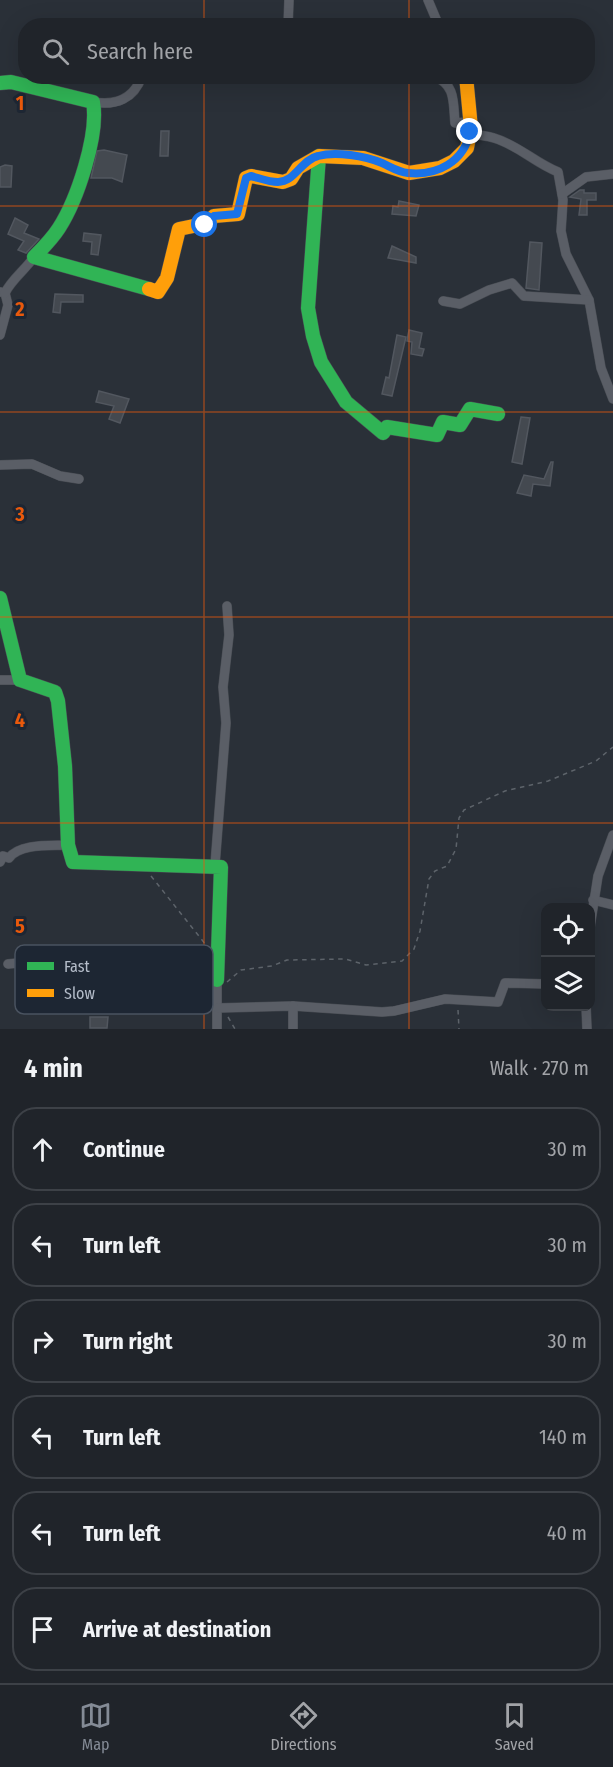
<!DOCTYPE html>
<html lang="en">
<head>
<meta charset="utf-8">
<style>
  body { margin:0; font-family:"Fira Sans Condensed",sans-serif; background:#282c32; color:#f1f3f6 }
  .controls { position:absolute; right:18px; bottom:18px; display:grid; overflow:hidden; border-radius:12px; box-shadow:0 6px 24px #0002 }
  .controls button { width:54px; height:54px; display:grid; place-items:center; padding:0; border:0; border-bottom:2px solid #3d4147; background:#20242a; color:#f1f3f6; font:30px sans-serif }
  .stop { position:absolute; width:18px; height:18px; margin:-14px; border:4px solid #1a73e8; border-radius:50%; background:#fff }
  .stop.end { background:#1a73e8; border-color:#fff; box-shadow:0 2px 6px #0008 }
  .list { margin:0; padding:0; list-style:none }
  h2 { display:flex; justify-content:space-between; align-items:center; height:78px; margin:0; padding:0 24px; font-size:26px }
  h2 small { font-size:20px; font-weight:400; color:#a2a4a8 }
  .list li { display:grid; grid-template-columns:39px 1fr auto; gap:18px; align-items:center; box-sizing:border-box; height:84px; margin:0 12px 12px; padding:0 12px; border:2px solid #3d4147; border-radius:24px }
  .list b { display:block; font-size:22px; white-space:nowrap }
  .list em { font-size:20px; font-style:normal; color:#a2a4a8 }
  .icon { flex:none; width:33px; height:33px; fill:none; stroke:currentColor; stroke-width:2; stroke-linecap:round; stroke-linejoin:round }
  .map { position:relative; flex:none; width:613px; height:1029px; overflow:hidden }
  .search { position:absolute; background:#20242a; box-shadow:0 6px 24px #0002; left:18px; right:18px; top:18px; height:66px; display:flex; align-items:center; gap:15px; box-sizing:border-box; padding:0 21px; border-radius:24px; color:#a2a4a8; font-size:22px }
  .sheet { height:654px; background:#20242a }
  nav { display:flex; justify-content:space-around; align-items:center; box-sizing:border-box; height:84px; border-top:2px solid #3d4147; background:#20242a; font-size:16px; color:#a2a4a8 }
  nav a { display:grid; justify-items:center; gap:3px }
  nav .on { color:#848b96 }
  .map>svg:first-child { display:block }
  .building { fill:#444950; stroke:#52575f; stroke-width:1.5 }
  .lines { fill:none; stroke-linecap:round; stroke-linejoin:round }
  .street-casing { stroke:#484c53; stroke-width:10 }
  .fast-casing { stroke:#484c53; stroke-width:15 }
  .slow-casing { stroke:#484c53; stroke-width:15 }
  .path { stroke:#5d636a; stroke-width:1.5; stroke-dasharray:4.5 4.5; stroke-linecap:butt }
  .street { stroke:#5a5e66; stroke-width:9 }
  .fast { stroke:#30b455; stroke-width:14 }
  .slow { stroke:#ff9f0a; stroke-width:14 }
  .route { stroke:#1a73e8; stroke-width:8 }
  .grid { fill:none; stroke:#e8590c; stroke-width:1.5; stroke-opacity:0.55 }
  .key { fill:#1d2633; stroke:#4a5360; stroke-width:1.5 }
  .key-label { font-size:16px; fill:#b4bcc9 }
  .grid-label { font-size:20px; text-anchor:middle; font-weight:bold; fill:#e8590c; stroke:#1d2633; stroke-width:6; stroke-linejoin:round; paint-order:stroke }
</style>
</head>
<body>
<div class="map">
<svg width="613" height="1029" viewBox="0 0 613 1029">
  <rect width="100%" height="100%" fill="#2a3038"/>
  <g class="building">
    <polygon points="161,131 169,131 168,156 160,156"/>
    <polygon points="104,150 127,155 122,182 112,178 91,178 97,151"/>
    <polygon points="5,165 12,166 11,187 0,187 0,167"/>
    <polygon points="580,190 584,190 584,193 596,193 596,200 587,200 587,215 579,215 581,199 570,197"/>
    <polygon points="399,201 419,205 416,216 392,214 393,206 398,207"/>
    <polygon points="15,218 28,225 24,233 39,239 26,253 18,250 24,241 8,234"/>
    <polygon points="84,233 101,235 98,255 91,254 92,242 83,241"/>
    <polygon points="530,242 542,243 539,290 526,288"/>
    <polygon points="392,246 416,257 416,263 388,258"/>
    <polygon points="55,294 83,295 83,302 61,302 60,313 53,312"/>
    <polygon points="409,330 422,333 419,348 424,349 422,356 411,354 412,342 407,341"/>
    <polygon points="397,335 406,337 392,396 382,394 386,377 389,378"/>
    <polygon points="99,391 129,399 120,423 109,419 114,406 96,402"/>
    <polygon points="521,417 530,418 522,464 512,462"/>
    <polygon points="551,462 553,462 550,486 533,484 531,496 517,493 524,475 544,479"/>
    <polygon points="90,1017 108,1017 107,1028 90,1028"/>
  </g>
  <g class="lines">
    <g class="street-casing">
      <g id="street">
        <polyline points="428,0 439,26"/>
        <polyline points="288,26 289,0"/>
        <path d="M434,76C456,85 453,102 455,123L467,122L470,133C479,136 485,135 494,138C518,145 535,163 558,172L563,200L561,231L566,254L589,300L601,368L613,399"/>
        <path d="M93,102C116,106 134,99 142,76"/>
        <polyline points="562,194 586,177 613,174"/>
        <polyline points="0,292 5,293 8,305 0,335"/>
        <path d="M5,293C11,280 25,270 34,257"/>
        <polyline points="443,301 460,304 489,290 512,283 524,296 589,300"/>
        <polyline points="0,465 32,464 60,476 79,479"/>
        <polyline points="0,680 20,680"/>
        <path d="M0,862L3,856L9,858C20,843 51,846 68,845"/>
        <polyline points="215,865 226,723 223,687 229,635 227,606"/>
        <polyline points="593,900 613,905"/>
        <polyline points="590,927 598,876 613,835"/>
        <polyline points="8,964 38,961 134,963 159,976 217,980 217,1029"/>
        <polyline points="586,1006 587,1029"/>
        <polyline points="218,1008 293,1006 382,1012 394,1011 445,999 498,1002 505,983 546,984"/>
        <polyline points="293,1029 293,1006"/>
      </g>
    </g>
    <g class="fast-casing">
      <g id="fast">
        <path d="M0,83L11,82L93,102C99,135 77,200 59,228C52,239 43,248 34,257L149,289"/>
        <polyline points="319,156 308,308 313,336 321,362 346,402 383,433 387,427 437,435 443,422 460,425 470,409 498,414"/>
        <polyline points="0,598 20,680 55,692 58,701 65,766 68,845 73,862 221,867 217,980"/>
      </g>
    </g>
    <g class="slow-casing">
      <polyline id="slow" points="149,289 158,292 167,278 179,229 208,223 214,216 238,214 246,178 251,176 283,182 291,179 298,168 319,156 363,158 409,173 440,168 454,161 467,148 471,128 466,76"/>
    </g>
    <g class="path">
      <polyline points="151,876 206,945"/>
      <polyline points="227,982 241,970 272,966 287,960 345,959 366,965 402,961 414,949 420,931 429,879 435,871 447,866 456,849 459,818 464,810 505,791 548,781 596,761 613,747"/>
      <polyline points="458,1010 459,1029"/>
      <polyline points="228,1017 235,1029"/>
    </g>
    <use href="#street" class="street"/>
    <use href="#fast" class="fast"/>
    <use href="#slow" class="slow"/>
  </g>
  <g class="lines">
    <path class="route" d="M205,225L214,216L237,214L246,178L251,176C259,178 269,182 278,182C295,182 301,160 318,156C336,151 365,156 382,163C391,167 398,172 408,173C437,176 464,162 470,132"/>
  </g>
  <path class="grid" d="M204,0V26M409,0V26M204,76V1029M409,76V1029M0,206H613M0,412H613M0,617H613M0,823H613"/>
  <rect x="15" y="945" width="198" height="69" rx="9" class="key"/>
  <rect x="27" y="962" width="27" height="8" fill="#30b455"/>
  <rect x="27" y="989" width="27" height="8" fill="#ff9f0a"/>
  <g class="key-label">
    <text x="64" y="972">Fast</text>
    <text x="64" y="999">Slow</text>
  </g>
  <g class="grid-label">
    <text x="20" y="110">1</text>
    <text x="20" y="316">2</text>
    <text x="20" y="521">3</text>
    <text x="20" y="727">4</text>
    <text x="20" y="933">5</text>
  </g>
</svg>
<div class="controls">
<button><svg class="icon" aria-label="locate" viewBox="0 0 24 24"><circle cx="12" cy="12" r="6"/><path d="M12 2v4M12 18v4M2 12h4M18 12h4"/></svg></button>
<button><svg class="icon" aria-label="layers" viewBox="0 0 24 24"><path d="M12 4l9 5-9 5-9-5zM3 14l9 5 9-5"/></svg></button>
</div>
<div class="stop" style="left:205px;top:225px"></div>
<div class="stop end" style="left:470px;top:132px"></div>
<div class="search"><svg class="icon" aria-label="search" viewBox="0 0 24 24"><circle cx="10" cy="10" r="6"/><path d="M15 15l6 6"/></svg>Search here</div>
</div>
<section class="sheet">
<h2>4 min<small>Walk · 270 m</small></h2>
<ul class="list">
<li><svg class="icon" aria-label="ahead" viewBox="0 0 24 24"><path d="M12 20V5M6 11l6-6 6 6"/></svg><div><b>Continue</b></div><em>30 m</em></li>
<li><svg class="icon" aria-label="left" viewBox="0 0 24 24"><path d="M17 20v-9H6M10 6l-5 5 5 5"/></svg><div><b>Turn left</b></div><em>30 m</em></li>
<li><svg class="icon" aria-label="right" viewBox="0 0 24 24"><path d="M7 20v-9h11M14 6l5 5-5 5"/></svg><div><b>Turn right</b></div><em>30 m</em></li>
<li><svg class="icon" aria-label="left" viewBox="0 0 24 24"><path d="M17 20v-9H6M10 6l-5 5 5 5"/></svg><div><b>Turn left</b></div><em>140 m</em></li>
<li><svg class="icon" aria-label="left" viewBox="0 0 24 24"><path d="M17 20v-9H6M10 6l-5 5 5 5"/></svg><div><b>Turn left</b></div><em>40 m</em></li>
<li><svg class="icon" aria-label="arrive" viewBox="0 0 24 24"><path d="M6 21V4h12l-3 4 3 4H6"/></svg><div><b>Arrive at destination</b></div></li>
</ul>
</section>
<nav>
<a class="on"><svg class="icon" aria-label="map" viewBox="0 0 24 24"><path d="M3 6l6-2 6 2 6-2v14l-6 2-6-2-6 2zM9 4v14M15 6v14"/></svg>Map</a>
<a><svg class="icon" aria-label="directions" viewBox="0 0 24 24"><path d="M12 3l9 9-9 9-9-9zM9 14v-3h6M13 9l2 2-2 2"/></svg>Directions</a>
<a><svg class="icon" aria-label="saved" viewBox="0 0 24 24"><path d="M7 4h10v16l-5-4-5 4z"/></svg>Saved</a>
</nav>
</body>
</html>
